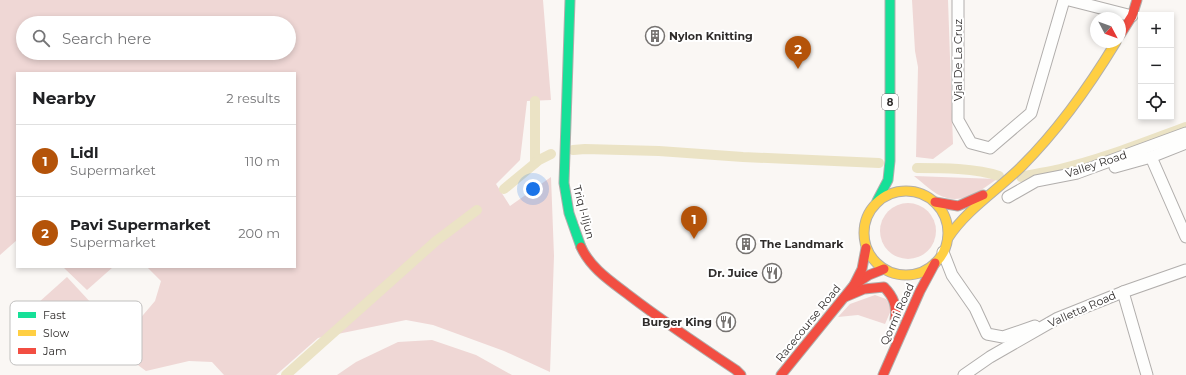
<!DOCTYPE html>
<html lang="en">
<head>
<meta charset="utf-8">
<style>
  body { margin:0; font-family:Montserrat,sans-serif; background:#f2f2f2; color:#202124 }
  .controls { position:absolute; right:12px; top:12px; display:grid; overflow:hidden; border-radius:0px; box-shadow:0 2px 6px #0003 }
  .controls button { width:36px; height:36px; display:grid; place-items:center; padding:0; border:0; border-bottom:1px solid #e0e0e0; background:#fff; color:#202124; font:20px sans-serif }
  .compass { position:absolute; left:1090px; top:12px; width:36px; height:36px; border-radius:50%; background:#fff; box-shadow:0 2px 6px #0003; rotate:131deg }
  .you { position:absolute; left:533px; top:189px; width:14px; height:14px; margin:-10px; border:3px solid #fff; border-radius:50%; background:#1a73e8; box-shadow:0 0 0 6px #1a73e833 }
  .badge { display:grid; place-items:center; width:26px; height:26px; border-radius:50%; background:#b45309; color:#fff; font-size:13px; font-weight:700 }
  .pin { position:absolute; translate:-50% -33px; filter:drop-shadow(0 1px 2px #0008) }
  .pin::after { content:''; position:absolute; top:21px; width:14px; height:12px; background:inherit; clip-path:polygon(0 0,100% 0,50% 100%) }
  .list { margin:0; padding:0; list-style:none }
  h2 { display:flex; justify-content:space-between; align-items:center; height:52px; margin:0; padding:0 16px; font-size:17px }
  h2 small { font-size:13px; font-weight:400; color:#757577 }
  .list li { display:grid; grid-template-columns:26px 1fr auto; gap:12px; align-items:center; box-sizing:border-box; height:72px; padding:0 16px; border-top:1px solid #e0e0e0 }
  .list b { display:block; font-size:15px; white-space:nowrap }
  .list p { margin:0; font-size:13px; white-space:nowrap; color:#757577 }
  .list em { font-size:13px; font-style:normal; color:#757577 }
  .icon { flex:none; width:22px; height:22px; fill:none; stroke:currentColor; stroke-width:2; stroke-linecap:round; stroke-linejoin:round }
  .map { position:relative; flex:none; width:1186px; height:375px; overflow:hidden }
  .search { position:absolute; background:#fff; box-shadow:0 2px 6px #0003; left:16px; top:16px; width:280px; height:44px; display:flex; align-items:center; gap:10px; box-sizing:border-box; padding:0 14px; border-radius:22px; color:#757577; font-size:15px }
  .panel { position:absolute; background:#fff; box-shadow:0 2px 6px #0003; left:16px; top:72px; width:280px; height:196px; border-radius:0px }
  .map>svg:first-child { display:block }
  .green { fill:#efd7d5; fill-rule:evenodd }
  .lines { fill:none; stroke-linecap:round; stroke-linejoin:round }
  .canal { stroke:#ebe3c5; stroke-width:10 }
  .street-casing { stroke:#b1aeac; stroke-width:13 }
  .fast-casing { stroke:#b1aeac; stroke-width:11 }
  .slow-casing { stroke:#b1aeac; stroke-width:11 }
  .jam-casing { stroke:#b1aeac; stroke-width:11 }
  .street { stroke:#fefefd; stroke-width:11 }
  .fast { stroke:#16e098; stroke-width:9 }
  .slow { stroke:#ffcf43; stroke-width:9 }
  .jam { stroke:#f24e42; stroke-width:9 }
  .labels { text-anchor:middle; stroke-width:4; stroke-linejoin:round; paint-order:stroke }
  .shield { fill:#fff; stroke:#6d6b6b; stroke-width:1 }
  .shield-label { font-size:10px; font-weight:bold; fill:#2f2c2b }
  .poi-label { font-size:11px; font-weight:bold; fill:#2f2c2b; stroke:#fff; text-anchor:start }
  .street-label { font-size:11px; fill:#2f2c2b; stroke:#fff }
  .key { fill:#fff; stroke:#c1c0bf; stroke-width:1 }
  .key-label { font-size:11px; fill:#2f2c2b }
</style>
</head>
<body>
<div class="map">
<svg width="1186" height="375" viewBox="0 0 1186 375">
  <rect width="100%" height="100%" fill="#faf7f4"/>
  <g class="green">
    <path d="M0,0H543L551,100L527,101L520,160L496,184L510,206L551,177L554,256L550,372L504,351L433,325L406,320L318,338L276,375H224L212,362L189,361L146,371L131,360L141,349L129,339L141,324L138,321L155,301L161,281L147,267H295V73H17V240L0,255ZM23,23H289V53H23Z"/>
    <polygon points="912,0 948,0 953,144 933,159 916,157 918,67 915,51"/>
    <path d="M914,176L997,179C979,192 960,207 937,194C929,189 922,182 914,176Z"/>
    <circle cx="908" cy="231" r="28"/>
    <polygon points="63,267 113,267 87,290"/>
    <polygon points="67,277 105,318 66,354 28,312"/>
    <polygon points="875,295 886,299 892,308 885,324 858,315 838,317 850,304"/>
    <polygon points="432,340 476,355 512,375 337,375 356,362 398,342"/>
  </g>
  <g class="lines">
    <g class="canal">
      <polyline points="535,101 535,163"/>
      <polyline points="573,150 585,149 659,151 743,157 879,163"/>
      <path d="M917,168C941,168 976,168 999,176"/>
      <path d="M1021,177C1034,174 1047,172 1060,169C1103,159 1145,142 1186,127"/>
      <polyline points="504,189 539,160 551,154"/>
      <polyline points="286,375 436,241 477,210"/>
    </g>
    <g class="street-casing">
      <g id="street">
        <polyline points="958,0 958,120 971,143 990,148 1031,113 1064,0"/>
        <polyline points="1069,0 1132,16"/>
        <polyline points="1151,157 1186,237"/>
        <polyline points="1115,167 1151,157 1186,143"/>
        <polyline points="1008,197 1036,181 1077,173 1186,133"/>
        <polyline points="943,252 952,275 975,308 987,334 1003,337 1035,326"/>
        <polyline points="1123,292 1147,375"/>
        <polyline points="964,375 990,357 1058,318 1123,292 1186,270"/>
      </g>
    </g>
    <g class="fast-casing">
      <g id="fast">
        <polyline points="570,0 564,183 569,213 581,247"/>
        <polyline points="877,201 888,180 890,161 890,0"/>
      </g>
    </g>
    <g class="slow-casing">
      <g id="slow">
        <circle cx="906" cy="233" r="42"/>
        <path d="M948,238C967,209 998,190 1022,166C1058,130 1090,85 1116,42"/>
      </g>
    </g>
    <g class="jam-casing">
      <g id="jam">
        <polyline points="1120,35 1132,16 1137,0"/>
        <polyline points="935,202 958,206 983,195"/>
        <path d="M581,247C591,269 612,282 630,296C664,322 700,346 736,370L741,375"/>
        <polyline points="854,285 869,275 884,269"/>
        <path d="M845,297L864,289L884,287C894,297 897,306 895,320"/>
        <polyline points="781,375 854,285 862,269 866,248"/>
        <polyline points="883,375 920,291 935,263"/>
      </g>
    </g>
    <use href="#street" class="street"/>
    <use href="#fast" class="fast"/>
    <use href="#slow" class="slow"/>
    <use href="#jam" class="jam"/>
  </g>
  <defs>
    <g id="building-ring" transform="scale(1)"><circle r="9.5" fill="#fff" stroke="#767371" stroke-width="1.5"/><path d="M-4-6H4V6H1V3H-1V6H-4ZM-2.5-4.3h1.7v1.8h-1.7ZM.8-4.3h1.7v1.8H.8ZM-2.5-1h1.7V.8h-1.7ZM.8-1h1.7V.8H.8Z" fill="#767371"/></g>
    <g id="restaurant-ring" transform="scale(1)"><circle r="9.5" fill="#fff" stroke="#767371" stroke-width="1.5"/><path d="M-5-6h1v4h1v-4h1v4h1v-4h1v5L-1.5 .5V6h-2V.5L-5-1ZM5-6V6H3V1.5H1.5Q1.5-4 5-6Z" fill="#767371"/></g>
  </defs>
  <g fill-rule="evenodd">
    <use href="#building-ring" x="655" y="36"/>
    <use href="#building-ring" x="746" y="244"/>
    <use href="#restaurant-ring" x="772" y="273"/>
    <use href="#restaurant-ring" x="726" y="322"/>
  </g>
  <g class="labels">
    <rect class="shield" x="882" y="94" width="16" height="16" rx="3"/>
    <g class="shield-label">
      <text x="890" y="106">8</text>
    </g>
    <g class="poi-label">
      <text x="669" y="40">Nylon Knitting</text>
      <text x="760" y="248">The Landmark</text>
      <text x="758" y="277" text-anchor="end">Dr. Juice</text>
      <text x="712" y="326" text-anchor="end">Burger King</text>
    </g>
    <g class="street-label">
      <text transform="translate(958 60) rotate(-90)" y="4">Vjal De La Cruz</text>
      <text transform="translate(1096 164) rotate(-18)" y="4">Valley Road</text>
      <text transform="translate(584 212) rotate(75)" y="4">Triq l-Iljun</text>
      <text transform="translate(1082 309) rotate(-24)" y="4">Valletta Road</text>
      <text transform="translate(897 314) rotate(-66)" y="4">Qormi Road</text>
      <text transform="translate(808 323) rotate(-51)" y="4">Racecourse Road</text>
    </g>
  </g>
  <rect x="10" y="301" width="132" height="64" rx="6" class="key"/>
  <rect x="18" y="312" width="18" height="6" fill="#16e098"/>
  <rect x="18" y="330" width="18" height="6" fill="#ffcf43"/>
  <rect x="18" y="348" width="18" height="6" fill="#f24e42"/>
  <g class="key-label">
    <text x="43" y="319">Fast</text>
    <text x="43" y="337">Slow</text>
    <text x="43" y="355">Jam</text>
  </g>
</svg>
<div class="controls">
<button>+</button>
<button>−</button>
<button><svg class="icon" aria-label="locate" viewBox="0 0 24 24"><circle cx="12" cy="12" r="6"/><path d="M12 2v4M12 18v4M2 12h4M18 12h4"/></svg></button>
</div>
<svg class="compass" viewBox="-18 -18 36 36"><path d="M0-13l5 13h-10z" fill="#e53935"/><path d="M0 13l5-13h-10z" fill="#757577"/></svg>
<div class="you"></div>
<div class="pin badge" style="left:694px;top:239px">1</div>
<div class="pin badge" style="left:798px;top:69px">2</div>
<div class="search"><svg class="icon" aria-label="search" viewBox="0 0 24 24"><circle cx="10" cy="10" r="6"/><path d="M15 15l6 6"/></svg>Search here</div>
<section class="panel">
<h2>Nearby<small>2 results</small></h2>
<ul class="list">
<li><span class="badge">1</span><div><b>Lidl</b><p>Supermarket</p></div><em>110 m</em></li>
<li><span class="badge">2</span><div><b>Pavi Supermarket</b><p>Supermarket</p></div><em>200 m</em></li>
</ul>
</section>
</div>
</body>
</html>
